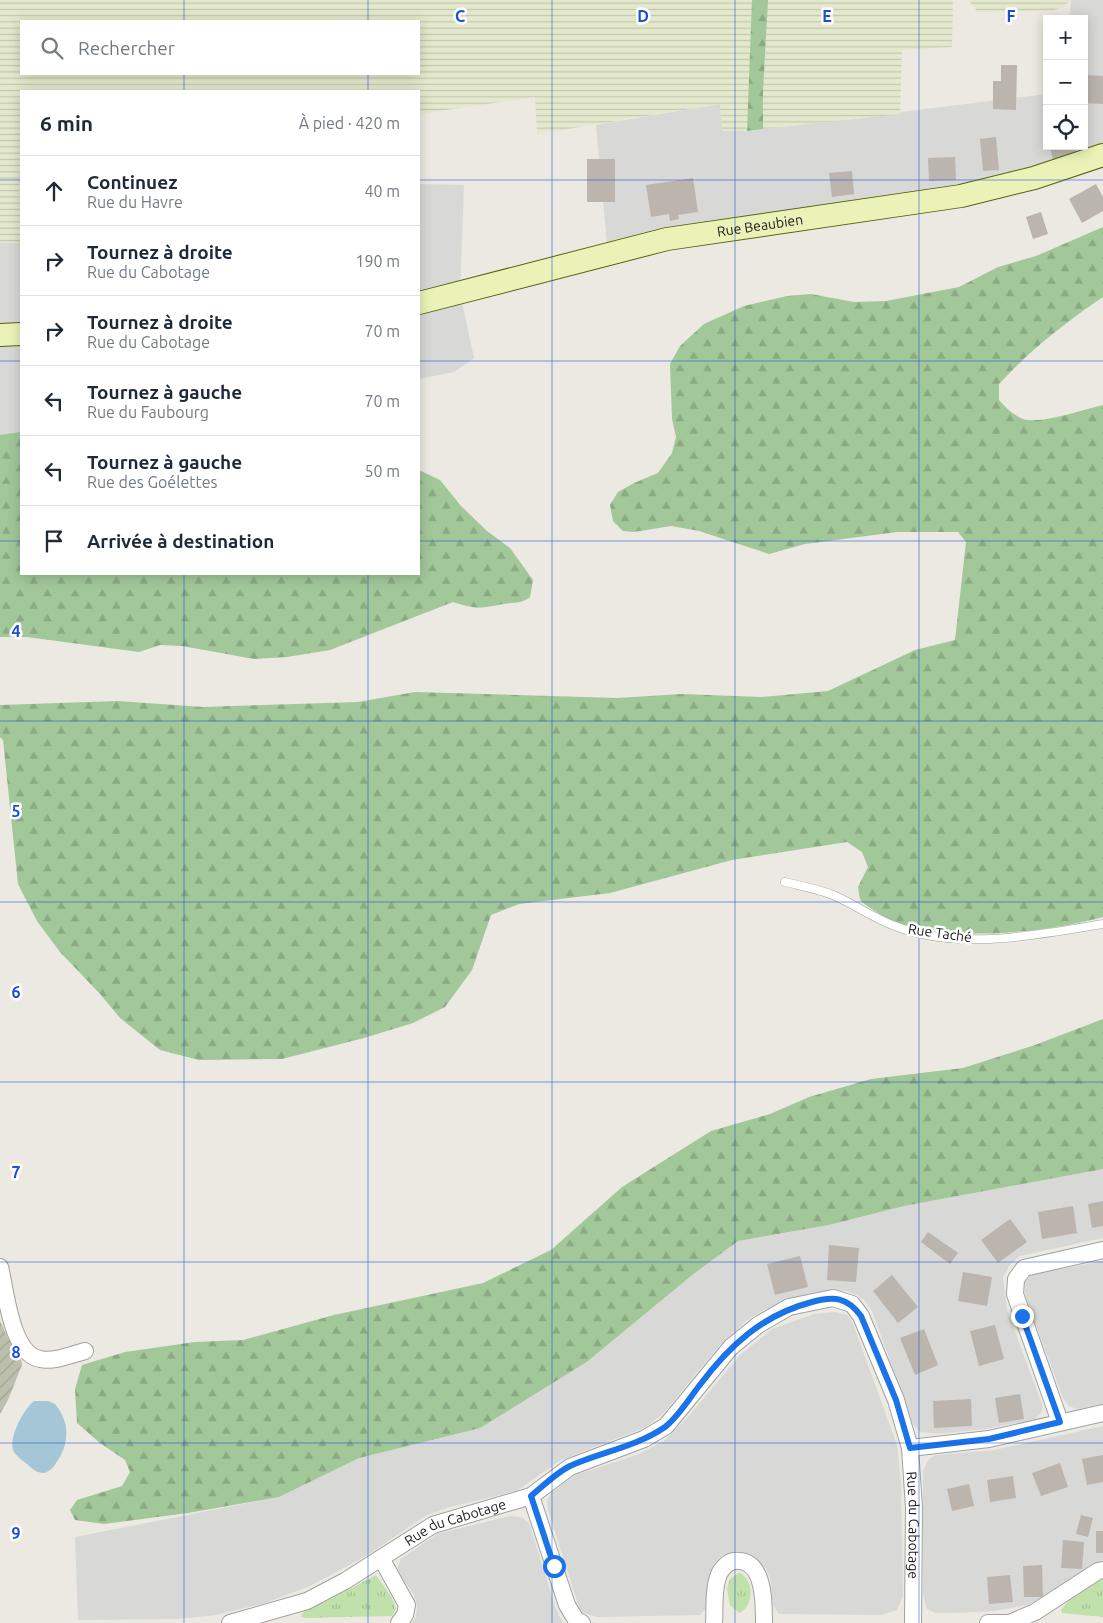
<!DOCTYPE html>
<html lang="fr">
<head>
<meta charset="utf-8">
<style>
  body { margin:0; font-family:Ubuntu,sans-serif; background:#f6f6f7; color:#1f2937 }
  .controls { position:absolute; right:15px; top:15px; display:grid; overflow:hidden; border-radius:0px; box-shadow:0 2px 12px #0003 }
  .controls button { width:45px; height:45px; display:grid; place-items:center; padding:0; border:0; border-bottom:1px solid #e0e1e3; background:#fff; color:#1f2937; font:25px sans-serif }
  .stop { position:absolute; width:15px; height:15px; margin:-11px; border:4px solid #1a73e8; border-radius:50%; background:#fff }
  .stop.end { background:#1a73e8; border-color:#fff; box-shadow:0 1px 5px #0008 }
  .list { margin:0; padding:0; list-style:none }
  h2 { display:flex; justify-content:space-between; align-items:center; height:65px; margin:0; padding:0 20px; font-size:21px }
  h2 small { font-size:16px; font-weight:400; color:#747a83 }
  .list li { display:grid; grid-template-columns:32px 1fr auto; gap:15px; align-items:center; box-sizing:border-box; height:70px; padding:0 20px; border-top:1px solid #e0e1e3 }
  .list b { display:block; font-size:19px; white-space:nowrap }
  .list p { margin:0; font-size:16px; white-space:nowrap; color:#747a83 }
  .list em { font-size:16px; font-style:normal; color:#747a83 }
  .icon { flex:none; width:28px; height:28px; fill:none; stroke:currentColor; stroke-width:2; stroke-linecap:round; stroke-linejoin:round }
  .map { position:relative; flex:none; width:1103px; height:1623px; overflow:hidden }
  .search { position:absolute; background:#fff; box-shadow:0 2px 12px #0003; left:20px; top:20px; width:400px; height:55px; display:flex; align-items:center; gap:12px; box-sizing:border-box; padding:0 18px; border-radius:0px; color:#747a83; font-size:19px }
  .panel { position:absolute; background:#fff; box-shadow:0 2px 12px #0003; left:20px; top:90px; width:400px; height:485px; border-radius:0px }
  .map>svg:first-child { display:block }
  .residential { fill:#d8d8d7 }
  .construction { fill:url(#construction-furrows) }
  .farmland { fill:url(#farmland-rules); fill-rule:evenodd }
  .grass { fill:url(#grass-tufts) }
  .forest { fill:url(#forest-firs) }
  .water { fill:#a4c6d6 }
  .building { fill:#bbb5ae }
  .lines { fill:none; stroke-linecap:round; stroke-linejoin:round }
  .lane-casing { stroke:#a1a1a1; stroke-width:9 }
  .street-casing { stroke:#a1a1a1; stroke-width:18 }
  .secondary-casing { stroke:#53650e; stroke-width:24 }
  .lane { stroke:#fff; stroke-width:8 }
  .street { stroke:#fff; stroke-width:16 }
  .secondary { stroke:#eaf2b7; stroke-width:22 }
  .route { stroke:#1a73e8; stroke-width:6 }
  .grid { fill:none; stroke:#1d4ed8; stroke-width:1; stroke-opacity:0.55 }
  .labels { text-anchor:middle; stroke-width:5; stroke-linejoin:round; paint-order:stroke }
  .street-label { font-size:14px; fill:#1a1a1a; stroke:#fff }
  .grid-label { font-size:16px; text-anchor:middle; font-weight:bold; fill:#1d4ed8; stroke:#fff; stroke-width:5; stroke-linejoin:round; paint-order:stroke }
</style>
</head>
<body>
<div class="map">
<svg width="1103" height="1623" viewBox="0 0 1103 1623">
  <defs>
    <pattern id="construction-furrows" width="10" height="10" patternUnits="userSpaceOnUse" patternTransform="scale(1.25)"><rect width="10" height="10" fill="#bdbfad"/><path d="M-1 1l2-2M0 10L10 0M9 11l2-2" fill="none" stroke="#a2a494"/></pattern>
    <pattern id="farmland-rules" width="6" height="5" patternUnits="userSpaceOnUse" patternTransform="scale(1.25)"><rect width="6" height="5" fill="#e4e9cd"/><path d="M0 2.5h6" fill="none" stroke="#c3c7af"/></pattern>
    <pattern id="grass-tufts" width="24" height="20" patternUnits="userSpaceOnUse" patternTransform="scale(1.25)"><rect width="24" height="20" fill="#c0e2aa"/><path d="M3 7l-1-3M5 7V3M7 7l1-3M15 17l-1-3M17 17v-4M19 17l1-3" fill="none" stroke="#a4c192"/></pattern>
    <pattern id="forest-firs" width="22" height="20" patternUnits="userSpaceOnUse" patternTransform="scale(1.25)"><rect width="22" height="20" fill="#a2c799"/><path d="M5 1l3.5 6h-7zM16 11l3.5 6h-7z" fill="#8baa83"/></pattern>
  </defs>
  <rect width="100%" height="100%" fill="#ebe9e1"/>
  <g class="residential">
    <polygon points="1071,0 1103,0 1103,155 1034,178 608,254 596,125 720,104 747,131 1047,94 1047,146 1084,146 1084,19 1069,19"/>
    <polygon points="19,174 21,174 21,454 0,458 0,243 21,242"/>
    <polygon points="419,184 464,185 460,293 474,358 454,372 419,379"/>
    <polygon points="1103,1169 1103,1238 1020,1256 1009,1266 1003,1277 1007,1310 1043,1407 1041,1413 1035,1419 985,1429 938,1434 920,1432 913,1424 872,1311 865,1301 857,1295 846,1291 812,1293 766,1309 747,1320 718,1347 663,1414 646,1427 561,1460 516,1491 446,1508 425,1516 366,1556 310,1586 265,1603 216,1615 178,1619 78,1620 75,1537 279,1497 365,1455 588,1361 691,1276 738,1241 829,1225 904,1206"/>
    <polygon points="1103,1261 1103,1404 1077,1409 1069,1406 1063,1398 1026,1298 1024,1283 1032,1274"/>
    <polygon points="835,1312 847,1315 852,1321 897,1445 901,1484 903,1596 897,1610 882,1615 779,1614 773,1605 770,1578 766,1569 754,1556 738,1551 721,1556 713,1565 706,1608 700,1615 598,1617 583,1613 579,1607 548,1510 547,1502 551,1493 576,1475 639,1454 664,1441 688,1417 740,1355 772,1329 814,1314"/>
    <polygon points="1103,1426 1103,1560 1090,1565 1058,1589 1027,1605 994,1611 955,1613 936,1613 927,1609 923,1594 923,1471 929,1459 936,1455 994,1450"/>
    <polygon points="510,1516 521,1517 529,1523 555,1606 563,1623 412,1623 416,1617 417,1605 414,1595 400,1575 398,1567 401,1559 437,1534"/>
  </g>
  <polygon class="construction" points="0,1321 9,1340 20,1352 22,1365 8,1400 0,1414"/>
  <g class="farmland">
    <path d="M0,0H953L952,47L902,50L900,114L747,131H722L720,104L537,134L535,97L419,114V91H21V174H19L21,243H0ZM21,21H419V74H21Z"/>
    <polygon points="968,0 1071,0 1063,7 1054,10 989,12 978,12"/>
  </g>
  <g class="grass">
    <path d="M739,1573C755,1579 754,1607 739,1613L730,1605L727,1589L730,1579Z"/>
    <polygon points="376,1575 392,1598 396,1609 392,1616 305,1618 301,1616 305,1610 327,1601"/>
    <path d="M1103,1579V1617L1062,1613L1061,1610C1071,1596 1087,1586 1103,1579Z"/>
  </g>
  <g class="forest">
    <polygon points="752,0 768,0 763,91 763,129 747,131"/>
    <path d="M1103,227V297C1066,322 1029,351 999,384V400C1007,409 1016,418 1028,420C1049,422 1082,410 1103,405V917C1045,933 926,947 875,911C871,908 865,905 862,902C859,899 859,892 858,887L868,867L862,852L847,842L732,860L610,893L519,904L491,915L472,970L445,1007L413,1023L364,1038L282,1059L199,1060L160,1050L120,1018L101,995L60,952L37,921L18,884L3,740L0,737V705L118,701L203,707L358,702L415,692L617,698L682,694L761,697L828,691L915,650L955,640L966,542L958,532H897L805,544L769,554L699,531L671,526L634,532L623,531L613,521L610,505L618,492L634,483L658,473L672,453L676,437L672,419L670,364L680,346L704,324L744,306L787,296L811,294L854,302L886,301L959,287L998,267L1036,256Z"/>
    <path d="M21,432V574H419V470L440,480L461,506L487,531L510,548L533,580L530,597C521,604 515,602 504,604C480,608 478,610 453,602L330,650L287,657L254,659L182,646L160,645L139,652L27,637H0V435Z"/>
    <polygon points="1103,1019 1103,1169 904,1206 829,1225 738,1241 691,1276 588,1361 480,1428 359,1458 279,1497 188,1513 104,1524 75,1520 70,1510 77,1500 122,1486 130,1472 125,1460 100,1443 77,1423 75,1389 82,1365 125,1352 195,1342 243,1340 334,1315 483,1283 551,1250 622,1187 711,1131 770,1114 809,1097 871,1079 963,1068 1035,1045"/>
  </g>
  <path class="water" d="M34,1401H48L55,1404C70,1422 70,1444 56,1463C53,1468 50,1471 44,1473C37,1473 32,1469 27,1464C22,1460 16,1456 13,1450C9,1436 24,1409 34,1401Z"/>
  <g class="building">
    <polygon points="1001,65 1017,65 1016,110 993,109 993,81 1001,81"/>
    <polygon points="1086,75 1103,76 1103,104 1084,103"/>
    <polygon points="996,137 999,170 983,171 980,139"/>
    <polygon points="1050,146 1075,146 1076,157 1053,160"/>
    <polygon points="955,157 956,180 929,181 928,158"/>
    <rect x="587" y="159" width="28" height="43"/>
    <polygon points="852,171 854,194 832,197 829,173"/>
    <polygon points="693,178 698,212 678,215 679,219 670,221 669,214 651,217 646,185"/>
    <polygon points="1096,184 1103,197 1103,211 1082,223 1069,199"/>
    <polygon points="1041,212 1048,234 1033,239 1026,217"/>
    <polygon points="1103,1201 1103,1226 1092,1228 1088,1204"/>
    <polygon points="1073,1206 1077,1233 1042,1239 1038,1212"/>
    <polygon points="1010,1219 1027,1242 998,1263 981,1240"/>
    <polygon points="928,1232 958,1253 950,1264 921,1242"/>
    <polygon points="829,1245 859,1248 856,1282 827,1280"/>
    <polygon points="800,1256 808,1287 775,1295 767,1264"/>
    <polygon points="963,1272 992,1277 987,1306 958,1301"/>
    <polygon points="892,1275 918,1307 898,1323 873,1291"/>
    <polygon points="995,1325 1004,1359 979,1366 970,1331"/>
    <polygon points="924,1329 938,1365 915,1375 900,1338"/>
    <polygon points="1020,1394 1024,1419 999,1423 995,1398"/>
    <polygon points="971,1399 972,1426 934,1428 933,1401"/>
    <polygon points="1103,1455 1103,1482 1087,1485 1082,1459"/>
    <polygon points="1060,1463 1068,1487 1041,1496 1032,1473"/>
    <polygon points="1013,1476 1016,1498 990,1502 987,1480"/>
    <polygon points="969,1484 974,1506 952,1511 947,1489"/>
    <polygon points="1081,1515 1093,1518 1088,1537 1076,1534"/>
    <rect x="1096" y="1531" width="7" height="22"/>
    <polygon points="1063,1540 1084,1542 1082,1569 1061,1568"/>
    <polygon points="1042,1565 1043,1597 1024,1597 1023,1566"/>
    <polygon points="1010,1575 1013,1602 989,1604 987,1577"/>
  </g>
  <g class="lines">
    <g class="lane-casing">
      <path id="lane" d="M785,882C801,886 818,889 833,895C854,904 873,918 895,926C959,951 1037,935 1103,924"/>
    </g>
    <g class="street-casing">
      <g id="street">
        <path d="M0,1267C6,1291 11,1354 40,1359C54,1362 71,1355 85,1351"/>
        <polyline points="1060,1422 1015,1294 1016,1279 1024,1268 1103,1250"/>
        <polyline points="910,1448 989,1439 1103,1413"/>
        <polyline points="531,1496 567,1605 576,1620 582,1623"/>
        <polyline points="381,1558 407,1605 405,1615 399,1623"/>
        <polyline points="1012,1622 1035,1612 1098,1571 1103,1570"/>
        <path id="s1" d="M230,1623L307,1601L345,1581L433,1525L531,1496L570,1467L644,1439L666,1426L731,1347L758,1325L789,1307L833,1298L852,1304L861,1316L896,1400L910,1448L914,1508L913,1623"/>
        <path d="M714,1623C715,1608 713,1591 718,1577C720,1570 727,1562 734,1561C765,1557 764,1604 764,1623"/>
        <polyline points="988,1623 1021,1623"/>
      </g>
    </g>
    <g class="secondary-casing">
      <g id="secondary">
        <path id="s2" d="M419,303L667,239L961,196L1034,178L1103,155"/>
        <polyline points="0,335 21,334"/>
      </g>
    </g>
    <use href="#lane" class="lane"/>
    <use href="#street" class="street"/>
    <use href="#secondary" class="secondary"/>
  </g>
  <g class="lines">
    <path class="route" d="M554,1566L531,1496C543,1486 556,1473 570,1466C601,1452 636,1447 665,1427C678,1417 689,1399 699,1386C729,1346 762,1315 812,1302C834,1296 847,1297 861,1316L896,1400L910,1448L989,1439L1060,1422L1022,1316"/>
  </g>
  <path class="grid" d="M184,0V21M368,0V21M552,0V1623M735,0V1623M919,0V1623M184,74V91M368,74V91M0,180H21M419,180H1103M0,361H21M419,361H1103M0,541H21M419,541H1103M184,574V1623M368,574V1623M0,721H1103M0,902H1103M0,1082H1103M0,1262H1103M0,1443H1103"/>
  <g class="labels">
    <g class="street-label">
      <text dy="5" stroke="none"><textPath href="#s2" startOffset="350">Rue Beaubien</textPath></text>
      <text transform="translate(940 933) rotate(8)" y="5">Rue Taché</text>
      <text dy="5" stroke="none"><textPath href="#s1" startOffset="249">Rue du Cabotage</textPath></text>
      <text dy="5" stroke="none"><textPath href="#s1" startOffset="954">Rue du Cabotage</textPath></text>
    </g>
  </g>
  <g class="grid-label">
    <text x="460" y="22">C</text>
    <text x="643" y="22">D</text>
    <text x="827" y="22">E</text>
    <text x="1011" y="22">F</text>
    <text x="16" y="637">4</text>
    <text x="16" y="817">5</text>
    <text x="16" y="998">6</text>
    <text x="16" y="1178">7</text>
    <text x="16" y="1358">8</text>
    <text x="16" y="1539">9</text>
  </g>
</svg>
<div class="controls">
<button>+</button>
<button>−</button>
<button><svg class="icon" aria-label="locate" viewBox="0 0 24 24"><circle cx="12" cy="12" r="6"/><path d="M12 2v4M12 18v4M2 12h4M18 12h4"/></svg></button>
</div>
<div class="stop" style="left:554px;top:1566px"></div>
<div class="stop end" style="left:1022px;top:1316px"></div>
<div class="search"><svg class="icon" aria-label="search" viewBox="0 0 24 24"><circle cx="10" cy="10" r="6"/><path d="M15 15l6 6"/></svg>Rechercher</div>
<section class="panel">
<h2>6 min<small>À pied · 420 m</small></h2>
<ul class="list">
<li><svg class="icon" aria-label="ahead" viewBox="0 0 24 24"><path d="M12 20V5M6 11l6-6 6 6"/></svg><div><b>Continuez</b><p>Rue du Havre</p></div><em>40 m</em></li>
<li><svg class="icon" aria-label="right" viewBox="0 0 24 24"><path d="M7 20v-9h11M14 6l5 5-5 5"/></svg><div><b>Tournez à droite</b><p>Rue du Cabotage</p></div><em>190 m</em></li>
<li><svg class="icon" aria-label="right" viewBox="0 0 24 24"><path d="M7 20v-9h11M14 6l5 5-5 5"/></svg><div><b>Tournez à droite</b><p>Rue du Cabotage</p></div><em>70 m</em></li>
<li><svg class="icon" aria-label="left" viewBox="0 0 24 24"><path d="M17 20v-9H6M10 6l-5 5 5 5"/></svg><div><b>Tournez à gauche</b><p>Rue du Faubourg</p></div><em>70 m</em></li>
<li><svg class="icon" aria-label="left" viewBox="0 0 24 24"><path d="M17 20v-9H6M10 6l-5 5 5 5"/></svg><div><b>Tournez à gauche</b><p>Rue des Goélettes</p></div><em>50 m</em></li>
<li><svg class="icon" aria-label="arrive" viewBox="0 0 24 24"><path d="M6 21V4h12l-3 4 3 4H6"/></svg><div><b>Arrivée à destination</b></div></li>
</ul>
</section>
</div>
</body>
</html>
